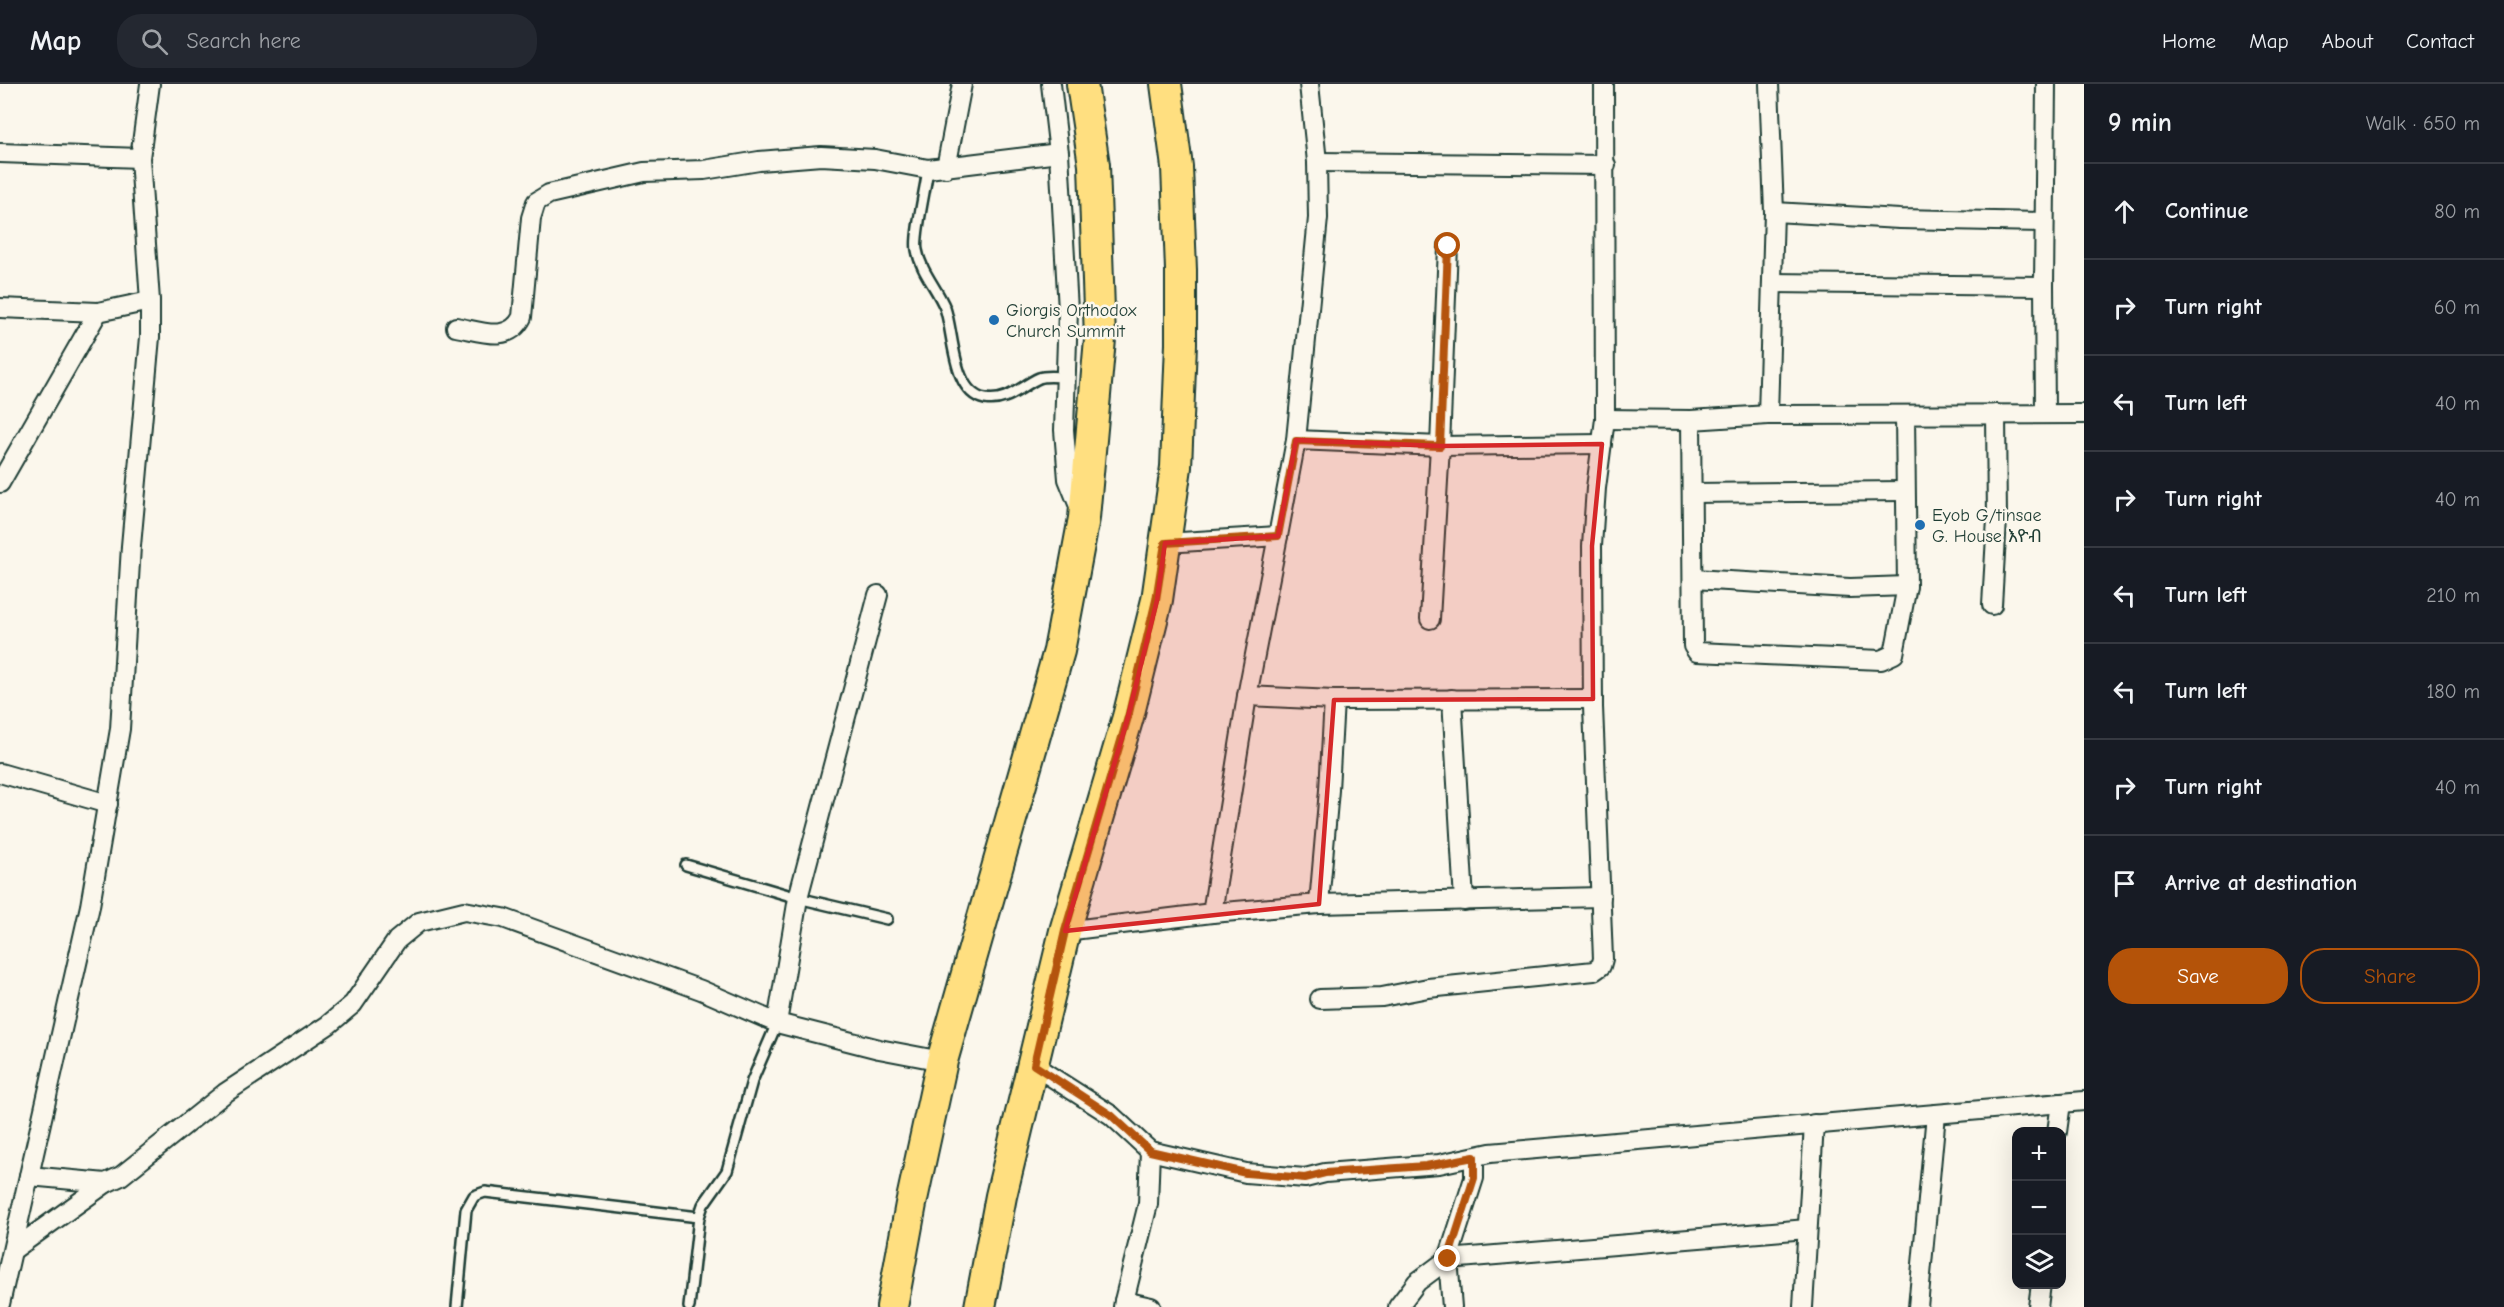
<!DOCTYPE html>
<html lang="en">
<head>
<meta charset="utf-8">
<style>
  body { margin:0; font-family:"Comic Neue","Noto Sans Ethiopic",sans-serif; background:#242831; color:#f1f3f6 }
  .controls { position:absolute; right:18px; bottom:18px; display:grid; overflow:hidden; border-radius:12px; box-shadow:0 6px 24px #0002 }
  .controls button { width:54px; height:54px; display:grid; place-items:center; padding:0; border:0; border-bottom:2px solid #363941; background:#171b24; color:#f1f3f6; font:30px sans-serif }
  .stop { position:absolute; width:18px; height:18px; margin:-14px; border:4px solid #b45309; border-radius:50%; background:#fff }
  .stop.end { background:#b45309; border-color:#fff; box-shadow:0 2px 6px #0008 }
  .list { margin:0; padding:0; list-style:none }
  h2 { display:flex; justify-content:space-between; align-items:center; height:78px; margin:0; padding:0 24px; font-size:26px }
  h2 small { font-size:20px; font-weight:400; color:#9ea1a6 }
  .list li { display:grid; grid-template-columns:39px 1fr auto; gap:18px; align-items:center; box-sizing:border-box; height:96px; padding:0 24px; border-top:2px solid #363941 }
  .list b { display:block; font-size:22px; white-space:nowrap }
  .list em { font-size:20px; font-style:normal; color:#9ea1a6 }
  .actions { display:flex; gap:12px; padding:18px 24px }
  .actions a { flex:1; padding:14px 0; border:2px solid #b45309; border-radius:24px; text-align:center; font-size:21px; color:#b45309 }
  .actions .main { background:#b45309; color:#fff }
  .icon { flex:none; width:33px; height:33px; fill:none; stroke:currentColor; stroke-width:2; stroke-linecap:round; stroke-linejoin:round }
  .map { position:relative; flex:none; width:2084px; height:1223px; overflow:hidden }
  header { display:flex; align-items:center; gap:36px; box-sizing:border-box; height:84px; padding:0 30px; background:#171b24; border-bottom:2px solid #363941 }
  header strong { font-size:28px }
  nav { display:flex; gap:33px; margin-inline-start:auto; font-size:21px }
  .search { width:420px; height:54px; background:#242831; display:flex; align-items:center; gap:15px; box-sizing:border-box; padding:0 21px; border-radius:24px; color:#9ea1a6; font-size:22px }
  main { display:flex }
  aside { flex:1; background:#171b24 }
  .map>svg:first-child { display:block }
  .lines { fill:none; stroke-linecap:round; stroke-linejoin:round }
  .service-casing { stroke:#1f3d34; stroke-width:14 }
  .minor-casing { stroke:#1f3d34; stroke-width:22 }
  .primary-casing { stroke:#1f3d34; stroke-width:34 }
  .service { stroke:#fbf7ec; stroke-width:9 }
  .minor { stroke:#fbf7ec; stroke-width:18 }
  .primary { stroke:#ffdf80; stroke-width:30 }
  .route { stroke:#b45309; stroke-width:8 }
  .marked { fill:#d62828; fill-opacity:0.2; stroke:#d62828; stroke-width:4.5; stroke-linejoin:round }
  .poi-dot { fill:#1f6fb2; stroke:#fbf7ec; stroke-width:2 }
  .labels { text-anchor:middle; stroke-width:5; stroke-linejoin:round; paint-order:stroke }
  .poi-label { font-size:18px; fill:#1f3d34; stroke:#fbf7ec; text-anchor:start }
</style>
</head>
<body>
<header>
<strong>Map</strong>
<div class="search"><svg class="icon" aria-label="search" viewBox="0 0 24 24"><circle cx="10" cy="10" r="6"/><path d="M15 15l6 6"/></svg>Search here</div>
<nav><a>Home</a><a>Map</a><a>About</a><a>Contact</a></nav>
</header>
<main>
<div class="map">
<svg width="2084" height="1223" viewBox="0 0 2084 1223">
  <rect width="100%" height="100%" fill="#fbf7ec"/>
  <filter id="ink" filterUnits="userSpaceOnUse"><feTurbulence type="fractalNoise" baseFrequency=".0167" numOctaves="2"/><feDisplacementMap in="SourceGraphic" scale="12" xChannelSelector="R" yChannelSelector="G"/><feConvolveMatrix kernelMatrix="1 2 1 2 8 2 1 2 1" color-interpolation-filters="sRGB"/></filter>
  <g filter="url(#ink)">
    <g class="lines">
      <g class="service-casing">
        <g id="service">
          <path d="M928,85C926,102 914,153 917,166C921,188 937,204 945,224C954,249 952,309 985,315C1007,319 1021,302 1039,294C1046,291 1058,293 1066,293"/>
          <polyline points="686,781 798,814 887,835"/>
          <polyline points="457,1223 466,1126 474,1112 485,1108 699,1133"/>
          <polyline points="689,1223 699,1133 703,1121 727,1087 752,997 777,939"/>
        </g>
      </g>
      <g class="minor-casing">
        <g id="minor">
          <polyline points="1051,0 1059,69 1068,226 1064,346 1068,395 1081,427"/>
          <polyline points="0,69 140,74"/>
          <polyline points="1317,78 1606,81"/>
          <polyline points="946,84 962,0"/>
          <polyline points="1774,128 1900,135 2044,138"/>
          <polyline points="1772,199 2044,202 2046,0"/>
          <polyline points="2044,202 2045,329"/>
          <polyline points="0,224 98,228"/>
          <path d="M456,243C480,247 509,260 522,233L531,134L536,118L549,110L644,88L704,86L759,77L821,72L875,75L928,85L1059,69"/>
          <polyline points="1768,331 1774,128 1769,0"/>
          <polyline points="1605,335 1691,336 1768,331 2084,330"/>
          <polyline points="1691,336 1693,562 1697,568 1881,576 1894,570 1907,502 1905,331"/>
          <polyline points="1296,356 1318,134 1317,78 1309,0"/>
          <polyline points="0,399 98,228 150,217"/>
          <polyline points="1693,409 1905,407"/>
          <polyline points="1278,452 1296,356 1440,362 1602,360"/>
          <polyline points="1165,459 1278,452 1247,612 1334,616 1593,615"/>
          <polyline points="1693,495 1850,504 1907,502"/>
          <polyline points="1992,521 1997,435 1996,330"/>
          <polyline points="1430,535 1440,362 1448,162"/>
          <polyline points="1452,615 1464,817"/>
          <polyline points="0,689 108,720"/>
          <polyline points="1319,820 1329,706 1334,616"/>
          <polyline points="1212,829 1247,612"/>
          <polyline points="1065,847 1212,829 1319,820 1601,813"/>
          <polyline points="1320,915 1382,913 1428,904 1594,887 1601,882 1603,875 1593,623 1592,462 1596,404 1605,335 1604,0"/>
          <polyline points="777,939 798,814 878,511"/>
          <polyline points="1033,981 1111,1031 1150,1067 1148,1120 1124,1217"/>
          <polyline points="2057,1048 2061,1019"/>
          <polyline points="1150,1067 1246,1089 1305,1094 1325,1089 1439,1080 1490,1069 2084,1017"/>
          <polyline points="29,1092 106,1099 121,1092 225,1009 328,941 353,920 397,856 419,838 464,827 503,834 701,906 777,939 879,965 942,977"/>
          <polyline points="13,1166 106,1099"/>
          <polyline points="0,1220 90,822 120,645 131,462 150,253 150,217 140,74 150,0"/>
          <polyline points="1123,1223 1124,1217 1151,1223"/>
          <polyline points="1398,1223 1417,1198 1448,1175 1807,1145"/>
          <polyline points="1452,1223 1448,1175 1474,1094 1474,1073"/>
          <polyline points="1803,1223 1814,1040"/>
          <polyline points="1918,1223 1936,1030"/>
          <polyline points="2038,1223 2041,1200"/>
        </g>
      </g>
      <g class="primary-casing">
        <g id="primary">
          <polyline points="892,1223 911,1120 942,977 1059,567 1084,434 1100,255 1094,81 1082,0"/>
          <polyline points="980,1223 1001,1112 1065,847 1128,633 1157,516 1176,383 1181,260 1181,186 1177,83 1166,0"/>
        </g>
      </g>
      <use href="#service" class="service"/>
      <use href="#minor" class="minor"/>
      <use href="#primary" class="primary"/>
    </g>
  </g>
  <g class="lines" filter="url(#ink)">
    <polyline class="route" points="1448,1175 1474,1094 1474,1073 1426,1082 1325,1089 1305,1094 1246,1089 1150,1067 1111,1031 1034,981 1065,847 1128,633 1156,516 1165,459 1278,452 1296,357 1440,362 1448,162"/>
  </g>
  <path class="marked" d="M1296,356L1440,362L1602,360L1592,462L1593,615L1334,616L1319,820L1065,847L1128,633L1157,516L1165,459L1278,452Z"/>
  <g class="poi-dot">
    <circle cx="994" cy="236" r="6"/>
    <circle cx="1920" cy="441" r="6"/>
  </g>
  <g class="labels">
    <g class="poi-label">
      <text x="1006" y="232">Giorgis Orthodox<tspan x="1006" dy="21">Church Summit</tspan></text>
      <text x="1932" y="437">Eyob G/tinsae<tspan x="1932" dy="21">G. House እዮብ</tspan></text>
    </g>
  </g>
</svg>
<div class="controls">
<button>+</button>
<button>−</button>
<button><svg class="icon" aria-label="layers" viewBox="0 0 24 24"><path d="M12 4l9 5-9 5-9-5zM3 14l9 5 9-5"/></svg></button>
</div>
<div class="stop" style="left:1448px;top:162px"></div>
<div class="stop end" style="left:1448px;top:1175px"></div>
</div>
<aside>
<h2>9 min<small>Walk · 650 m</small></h2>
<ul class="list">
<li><svg class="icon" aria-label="ahead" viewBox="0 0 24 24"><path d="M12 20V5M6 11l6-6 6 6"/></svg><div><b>Continue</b></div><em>80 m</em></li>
<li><svg class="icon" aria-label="right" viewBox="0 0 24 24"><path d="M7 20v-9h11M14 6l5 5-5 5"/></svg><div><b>Turn right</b></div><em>60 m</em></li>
<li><svg class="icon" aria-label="left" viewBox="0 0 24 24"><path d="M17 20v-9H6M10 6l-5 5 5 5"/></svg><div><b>Turn left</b></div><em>40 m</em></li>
<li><svg class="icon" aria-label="right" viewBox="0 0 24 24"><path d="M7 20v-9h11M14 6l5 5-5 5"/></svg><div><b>Turn right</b></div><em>40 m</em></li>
<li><svg class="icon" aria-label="left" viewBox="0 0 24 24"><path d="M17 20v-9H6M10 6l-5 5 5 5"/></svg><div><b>Turn left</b></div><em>210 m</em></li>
<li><svg class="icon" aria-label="left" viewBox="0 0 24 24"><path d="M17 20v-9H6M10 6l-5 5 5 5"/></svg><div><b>Turn left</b></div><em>180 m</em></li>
<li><svg class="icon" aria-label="right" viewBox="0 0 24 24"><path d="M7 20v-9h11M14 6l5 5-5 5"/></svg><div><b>Turn right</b></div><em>40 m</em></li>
<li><svg class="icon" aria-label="arrive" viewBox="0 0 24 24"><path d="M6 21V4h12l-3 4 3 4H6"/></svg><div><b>Arrive at destination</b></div></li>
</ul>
<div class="actions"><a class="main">Save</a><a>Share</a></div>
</aside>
</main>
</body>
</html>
